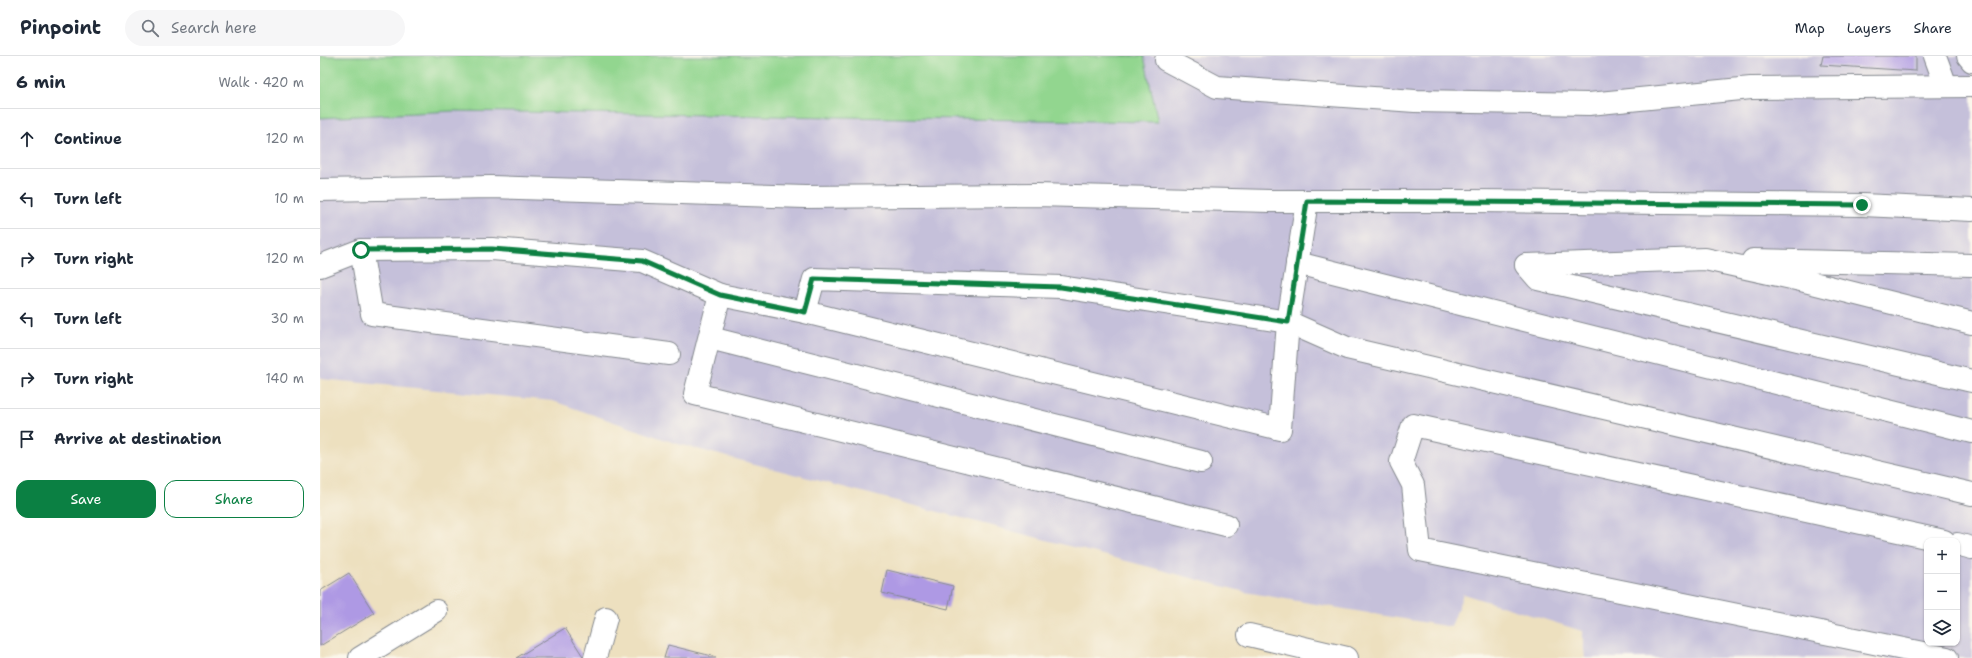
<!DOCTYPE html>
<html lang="en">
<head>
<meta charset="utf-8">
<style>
  body { margin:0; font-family:"Shantell Sans",sans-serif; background:#f6f6f7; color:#1f2937 }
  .controls { position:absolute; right:12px; bottom:12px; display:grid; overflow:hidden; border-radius:8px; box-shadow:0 1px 3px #0004 }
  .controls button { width:36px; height:36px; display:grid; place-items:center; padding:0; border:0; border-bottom:1px solid #e0e1e3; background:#fff; color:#1f2937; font:20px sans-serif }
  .stop { position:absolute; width:12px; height:12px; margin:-9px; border:3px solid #0b8043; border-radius:50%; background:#fff }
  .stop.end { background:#0b8043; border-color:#fff; box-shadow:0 1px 4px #0008 }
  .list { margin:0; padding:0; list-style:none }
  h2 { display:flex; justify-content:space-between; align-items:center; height:52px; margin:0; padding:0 16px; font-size:17px }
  h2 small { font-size:13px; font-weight:400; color:#747a83 }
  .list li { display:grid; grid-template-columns:26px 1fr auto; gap:12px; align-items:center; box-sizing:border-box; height:60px; padding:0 16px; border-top:1px solid #e0e1e3 }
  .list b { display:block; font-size:15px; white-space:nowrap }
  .list em { font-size:13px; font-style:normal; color:#747a83 }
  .actions { display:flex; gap:8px; padding:12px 16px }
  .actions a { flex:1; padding:9px 0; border:1px solid #0b8043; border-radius:12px; text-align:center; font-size:14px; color:#0b8043 }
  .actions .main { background:#0b8043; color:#fff }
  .icon { flex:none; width:22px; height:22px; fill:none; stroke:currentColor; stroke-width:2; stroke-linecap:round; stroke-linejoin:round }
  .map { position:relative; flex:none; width:1652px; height:602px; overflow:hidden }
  header { display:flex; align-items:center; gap:24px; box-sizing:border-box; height:56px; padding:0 20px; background:#fff; border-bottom:1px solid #e0e1e3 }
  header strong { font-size:19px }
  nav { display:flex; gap:22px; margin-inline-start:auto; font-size:14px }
  .search { width:280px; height:36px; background:#f6f6f7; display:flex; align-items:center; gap:10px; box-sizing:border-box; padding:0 14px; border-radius:22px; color:#747a83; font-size:15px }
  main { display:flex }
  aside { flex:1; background:#fff }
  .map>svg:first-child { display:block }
  .industrial { fill:#c5c0da; fill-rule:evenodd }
  .green { fill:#92d68f; stroke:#568276 }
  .building { fill:#ae99e4 }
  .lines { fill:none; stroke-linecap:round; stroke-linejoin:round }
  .minor-casing { stroke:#84888e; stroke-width:24 }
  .minor { stroke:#fff; stroke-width:22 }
  .route { stroke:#0b8043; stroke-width:5 }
</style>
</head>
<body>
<header>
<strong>Pinpoint</strong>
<div class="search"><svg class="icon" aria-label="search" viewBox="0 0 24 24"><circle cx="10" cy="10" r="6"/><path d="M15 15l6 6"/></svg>Search here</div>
<nav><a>Map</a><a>Layers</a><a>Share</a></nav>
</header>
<main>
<aside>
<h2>6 min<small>Walk · 420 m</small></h2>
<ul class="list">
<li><svg class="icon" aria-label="ahead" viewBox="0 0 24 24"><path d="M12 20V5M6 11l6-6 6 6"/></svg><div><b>Continue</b></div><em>120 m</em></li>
<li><svg class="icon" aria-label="left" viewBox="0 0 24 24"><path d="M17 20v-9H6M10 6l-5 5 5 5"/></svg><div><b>Turn left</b></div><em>10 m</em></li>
<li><svg class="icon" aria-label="right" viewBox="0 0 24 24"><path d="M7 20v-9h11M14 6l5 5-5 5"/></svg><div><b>Turn right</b></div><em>120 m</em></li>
<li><svg class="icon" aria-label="left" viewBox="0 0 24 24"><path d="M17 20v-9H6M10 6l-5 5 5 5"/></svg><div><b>Turn left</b></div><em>30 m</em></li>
<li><svg class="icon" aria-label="right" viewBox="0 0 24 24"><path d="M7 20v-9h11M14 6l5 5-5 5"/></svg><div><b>Turn right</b></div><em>140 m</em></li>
<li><svg class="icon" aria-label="arrive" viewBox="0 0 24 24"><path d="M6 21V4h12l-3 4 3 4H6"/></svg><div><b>Arrive at destination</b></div></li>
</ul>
<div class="actions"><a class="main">Save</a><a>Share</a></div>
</aside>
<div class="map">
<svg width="1652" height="602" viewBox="0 0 1652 602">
  <rect width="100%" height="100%" fill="#fbf7ec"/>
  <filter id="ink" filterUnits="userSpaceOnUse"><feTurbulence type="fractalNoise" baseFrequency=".025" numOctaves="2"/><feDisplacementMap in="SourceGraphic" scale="8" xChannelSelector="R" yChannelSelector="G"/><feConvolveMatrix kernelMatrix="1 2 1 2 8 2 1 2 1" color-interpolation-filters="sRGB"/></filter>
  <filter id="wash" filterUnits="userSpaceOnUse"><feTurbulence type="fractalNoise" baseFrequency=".012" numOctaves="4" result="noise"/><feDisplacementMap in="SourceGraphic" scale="16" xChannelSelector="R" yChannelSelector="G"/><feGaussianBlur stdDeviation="0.9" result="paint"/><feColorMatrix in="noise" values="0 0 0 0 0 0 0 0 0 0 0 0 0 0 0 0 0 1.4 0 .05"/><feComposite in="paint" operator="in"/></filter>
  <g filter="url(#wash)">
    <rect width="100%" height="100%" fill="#ede0bf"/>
    <path class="industrial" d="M824,0H1652V602H1265L1262,575L1143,538L1131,571L925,536L358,388L233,345L0,323V62L133,55L838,66ZM1607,485H1637V587H1607Z"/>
    <polygon class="green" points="0,0 824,0 838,66 133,55 0,62"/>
    <g id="blocks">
      <g class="building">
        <polygon points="1503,0 1596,0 1596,15 1501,9"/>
        <polygon points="567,514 633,530 628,553 562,537"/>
        <polygon points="29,517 54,557 0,590 0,535"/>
        <polygon points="245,572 264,602 196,602"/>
        <polygon points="348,589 396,601 396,602 344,602"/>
      </g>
    </g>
  </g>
  <g filter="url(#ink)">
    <use href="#blocks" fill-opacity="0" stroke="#84888e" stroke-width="1"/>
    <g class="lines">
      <g class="minor-casing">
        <g id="minor">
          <polyline points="1615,0 1626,30"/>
          <polyline points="1648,0 1652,5"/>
          <polyline points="846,4 897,31 1095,45 1269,48 1431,32 1652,30"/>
          <polyline points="0,134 171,131 485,141 716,139 950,145 1150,145 1542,149 1652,154"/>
          <polyline points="41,194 52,258 349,298"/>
          <polyline points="1433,204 1652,209"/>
          <polyline points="977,207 1652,376"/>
          <polyline points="1206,209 1218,223 1652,325"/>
          <polyline points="1206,209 1385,203 1485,225 1652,267"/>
          <polyline points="0,210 41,194 172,193 322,205 400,239 485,256 960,373 968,266 987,145"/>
          <polyline points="400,239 375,338 906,469"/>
          <polyline points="485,256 494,223 741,231 968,266 1027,292 1652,438"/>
          <polyline points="390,282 881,406"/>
          <polyline points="1624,485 1093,369 1081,406 1093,429 1100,494 1627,602"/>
          <polyline points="1637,488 1652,492"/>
          <polyline points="929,579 1027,602"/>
          <polyline points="40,602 116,555"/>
          <polyline points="275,602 286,562"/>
        </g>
      </g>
      <use href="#minor" class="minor"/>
    </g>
  </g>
  <g class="lines" filter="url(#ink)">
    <polyline class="route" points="41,194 172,193 322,205 400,239 485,256 494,223 741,231 968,266 987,145 1542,149"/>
  </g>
</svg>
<div class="controls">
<button>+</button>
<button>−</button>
<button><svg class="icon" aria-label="layers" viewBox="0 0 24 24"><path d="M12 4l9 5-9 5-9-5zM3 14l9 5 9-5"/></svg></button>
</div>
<div class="stop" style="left:41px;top:194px"></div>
<div class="stop end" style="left:1542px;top:149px"></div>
</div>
</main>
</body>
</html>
